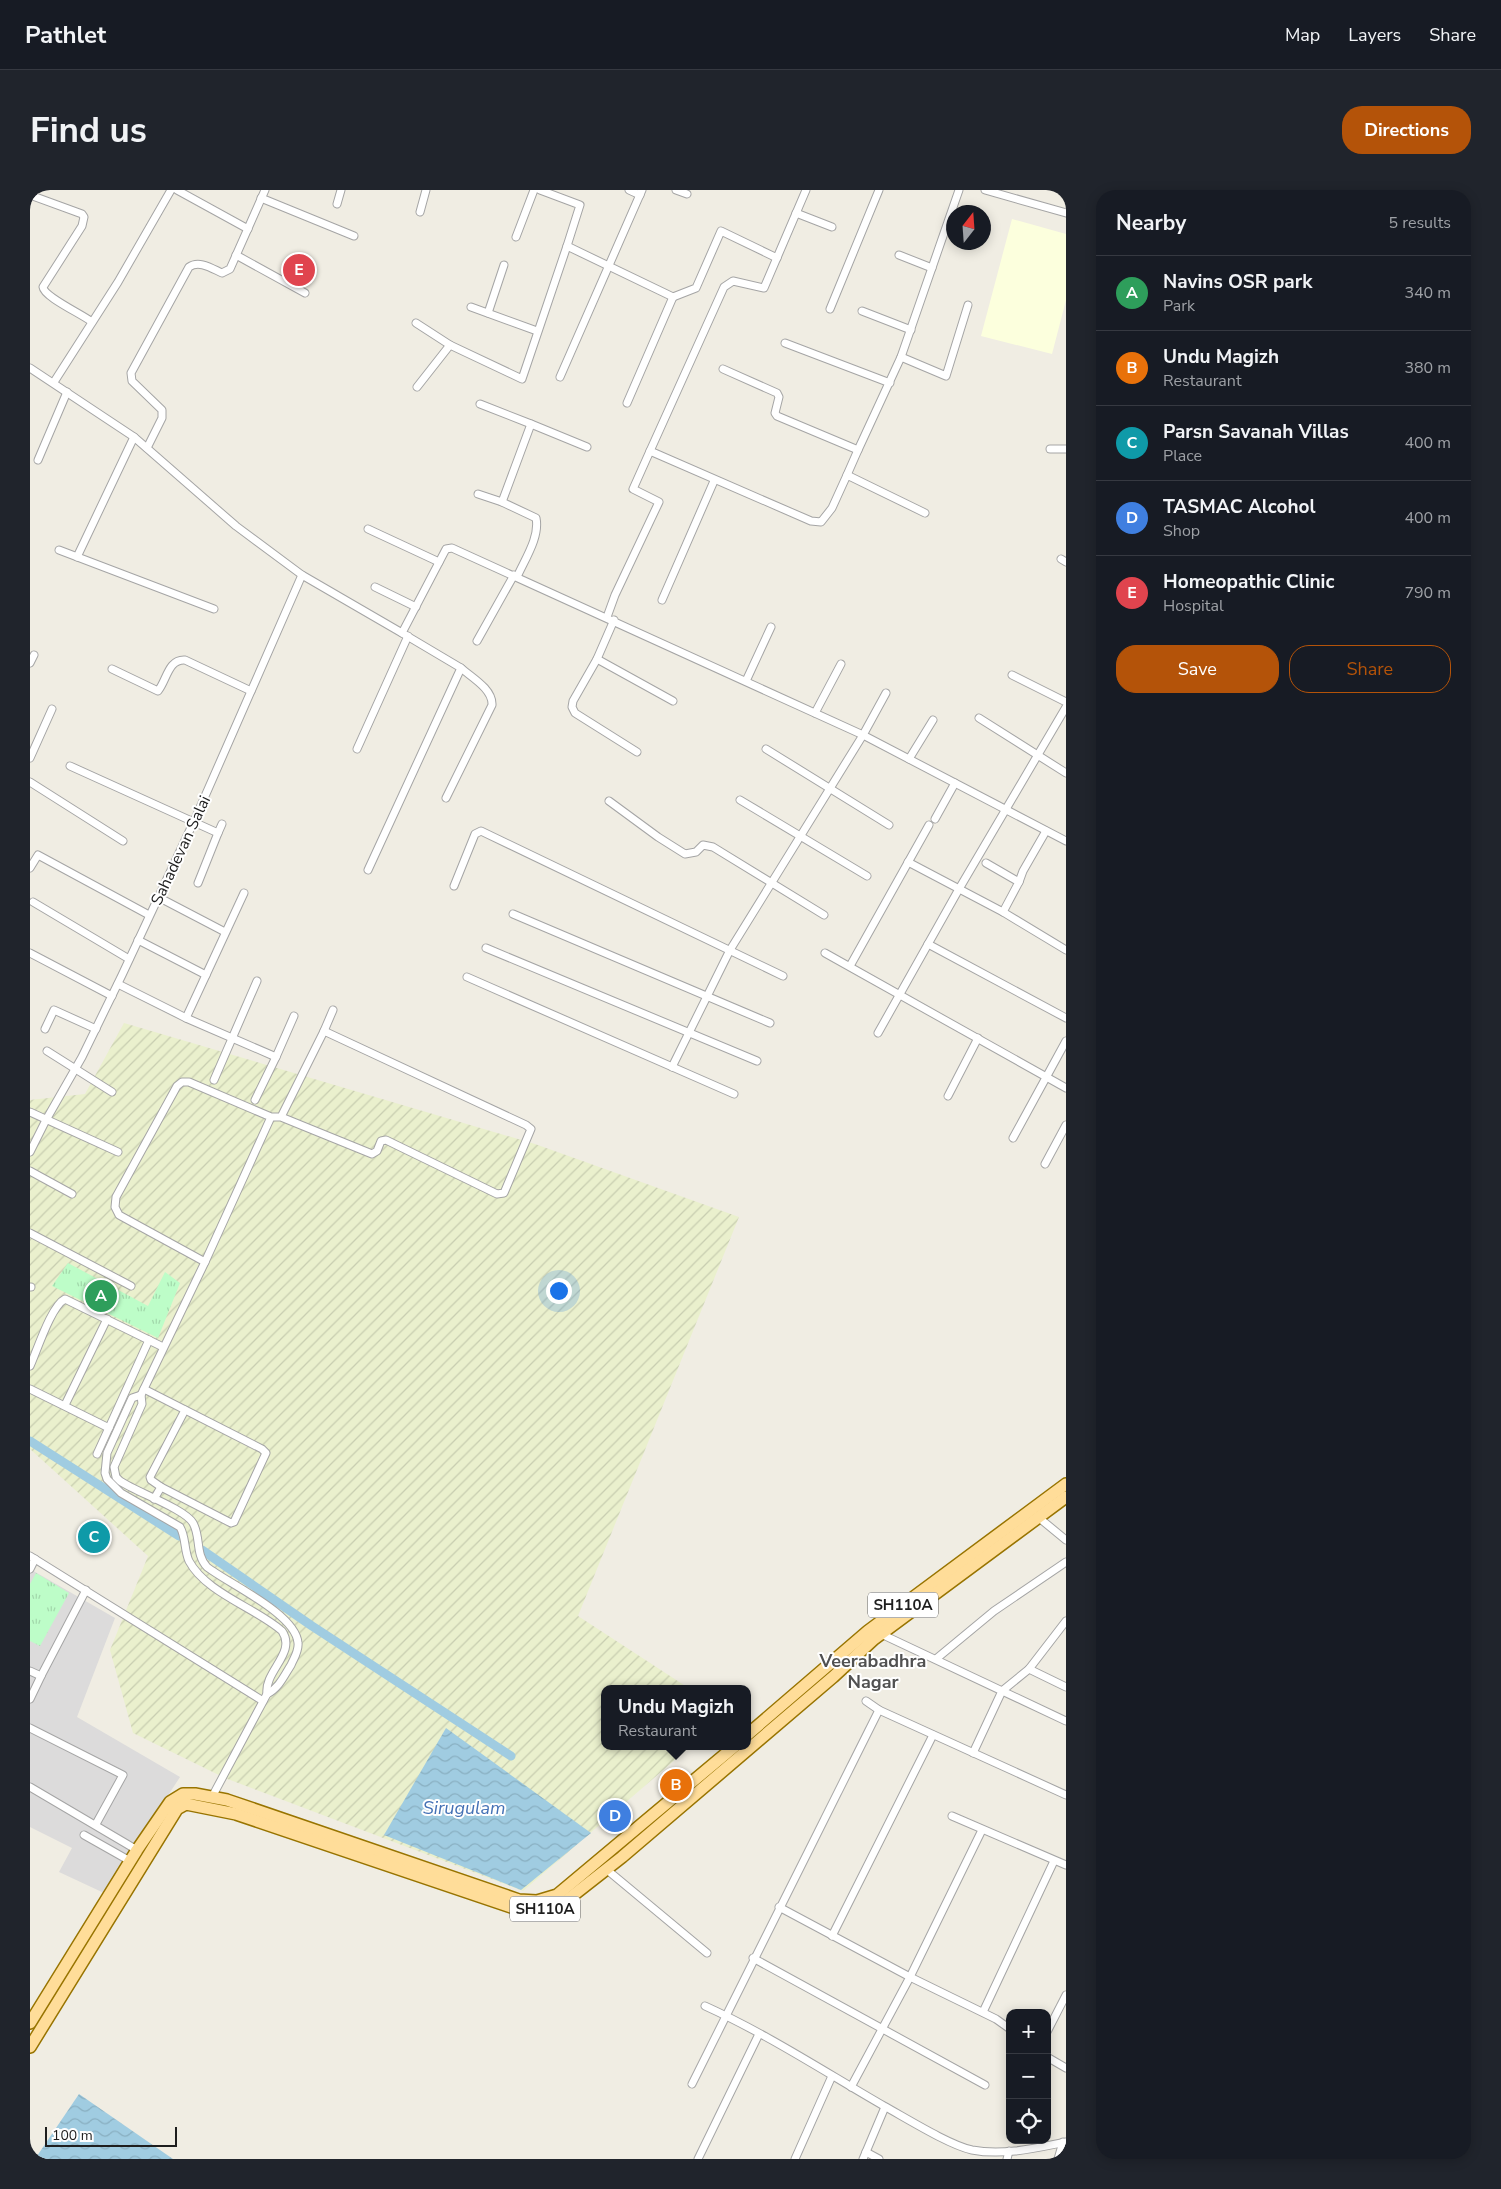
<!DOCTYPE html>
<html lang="en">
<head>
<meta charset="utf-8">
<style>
  body { margin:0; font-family:"Nunito Sans",sans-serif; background:#20242c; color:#f1f3f6 }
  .controls { position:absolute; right:15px; bottom:15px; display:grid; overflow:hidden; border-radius:10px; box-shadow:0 2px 12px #0003 }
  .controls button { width:45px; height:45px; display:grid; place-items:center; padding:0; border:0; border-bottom:1px solid #363941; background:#171b24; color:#f1f3f6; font:25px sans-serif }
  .compass { position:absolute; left:916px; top:15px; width:45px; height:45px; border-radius:50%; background:#171b24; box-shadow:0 2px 12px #0003; rotate:17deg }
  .scale { position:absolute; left:15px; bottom:12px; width:132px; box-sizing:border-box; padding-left:5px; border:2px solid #1e1e1e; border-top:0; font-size:14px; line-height:18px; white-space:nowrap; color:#1e1e1e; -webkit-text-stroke:4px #fff; paint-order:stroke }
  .you { position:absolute; left:528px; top:1100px; width:18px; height:18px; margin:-12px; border:4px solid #fff; border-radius:50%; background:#1a73e8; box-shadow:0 0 0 8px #1a73e833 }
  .badge { display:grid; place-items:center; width:32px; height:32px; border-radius:50%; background:#b45309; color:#fff; font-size:16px; font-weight:700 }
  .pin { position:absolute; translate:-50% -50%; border:2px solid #fff; box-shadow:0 1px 5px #0006 }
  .popup { position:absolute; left:571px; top:1495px; width:150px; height:65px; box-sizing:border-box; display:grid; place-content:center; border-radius:10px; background:#171b24; filter:drop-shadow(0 1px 4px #0005); font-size:16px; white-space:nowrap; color:#9ea1a6 }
  .popup b { font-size:19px; color:#f1f3f6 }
  .popup::after { content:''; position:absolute; left:50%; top:100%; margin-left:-10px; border:10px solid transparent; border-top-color:#171b24 }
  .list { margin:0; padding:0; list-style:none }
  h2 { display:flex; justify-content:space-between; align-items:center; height:65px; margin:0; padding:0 20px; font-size:21px }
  h2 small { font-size:16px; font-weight:400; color:#9ea1a6 }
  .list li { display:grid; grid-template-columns:32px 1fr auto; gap:15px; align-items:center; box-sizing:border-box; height:75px; padding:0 20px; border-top:1px solid #363941 }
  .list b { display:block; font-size:19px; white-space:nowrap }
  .list p { margin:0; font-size:16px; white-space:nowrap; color:#9ea1a6 }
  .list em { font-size:16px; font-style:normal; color:#9ea1a6 }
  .actions { display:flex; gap:10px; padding:15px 20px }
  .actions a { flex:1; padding:11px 0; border:1px solid #b45309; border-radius:20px; text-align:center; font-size:18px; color:#b45309 }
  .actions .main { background:#b45309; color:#fff }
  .icon { flex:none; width:28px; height:28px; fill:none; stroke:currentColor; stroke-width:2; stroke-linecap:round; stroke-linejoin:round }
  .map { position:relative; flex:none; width:1036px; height:1969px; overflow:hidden; border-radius:20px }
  header { display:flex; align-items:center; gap:30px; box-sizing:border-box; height:70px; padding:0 25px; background:#171b24; border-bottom:1px solid #363941 }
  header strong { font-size:24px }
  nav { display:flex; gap:28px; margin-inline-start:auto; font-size:18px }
  .intro { display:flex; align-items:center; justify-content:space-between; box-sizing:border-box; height:120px; padding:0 30px }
  h1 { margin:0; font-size:35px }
  .button { padding:12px 22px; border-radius:20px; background:#b45309; color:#fff; font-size:18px; font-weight:700 }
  main { display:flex; gap:30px; padding:0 30px }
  aside { flex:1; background:#171b24; border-radius:20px; box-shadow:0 2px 12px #0003 }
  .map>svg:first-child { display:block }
  .residential { fill:#dcdbdb }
  .education { fill:#fcffdd }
  .farmland { fill:url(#farmland-furrows) }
  .park { fill:url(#park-tufts) }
  .water { fill:url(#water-waves) }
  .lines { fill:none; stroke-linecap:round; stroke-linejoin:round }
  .canal { stroke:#a0cce1; stroke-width:9 }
  .minor-casing { stroke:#a5a5a5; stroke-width:9 }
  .primary-casing { stroke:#987400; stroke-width:14 }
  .minor { stroke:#fff; stroke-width:7 }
  .primary { stroke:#fd9; stroke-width:11 }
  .labels { text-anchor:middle; stroke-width:4; stroke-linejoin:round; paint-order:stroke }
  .shield { fill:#fff; stroke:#626262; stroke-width:1 }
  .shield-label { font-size:15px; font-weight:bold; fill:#1e1e1e }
  .street-label { font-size:16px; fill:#1e1e1e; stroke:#fff }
  .neighbourhood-label { font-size:18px; font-weight:bold; fill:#515151; stroke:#fff }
  .water-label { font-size:18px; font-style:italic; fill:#4471b5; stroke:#fff }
</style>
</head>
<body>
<header>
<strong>Pathlet</strong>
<nav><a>Map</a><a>Layers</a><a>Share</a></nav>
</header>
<div class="intro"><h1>Find us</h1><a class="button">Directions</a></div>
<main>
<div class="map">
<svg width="1036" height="1969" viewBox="0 0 1036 1969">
  <defs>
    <pattern id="farmland-furrows" width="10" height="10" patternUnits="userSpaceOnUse" patternTransform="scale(1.25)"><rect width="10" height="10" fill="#eaf0cd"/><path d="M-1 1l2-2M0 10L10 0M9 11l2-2" fill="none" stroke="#c8cdb0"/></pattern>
    <pattern id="park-tufts" width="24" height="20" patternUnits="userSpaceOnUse" patternTransform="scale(1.25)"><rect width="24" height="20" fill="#bdfdc8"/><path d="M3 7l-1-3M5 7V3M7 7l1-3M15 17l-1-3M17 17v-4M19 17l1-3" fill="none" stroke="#a2d8ab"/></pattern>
    <pattern id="water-waves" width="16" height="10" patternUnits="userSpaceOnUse" patternTransform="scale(1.25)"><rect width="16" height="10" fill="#a0cce1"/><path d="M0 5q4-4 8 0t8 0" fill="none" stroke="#89afc1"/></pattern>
  </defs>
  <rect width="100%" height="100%" fill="#f0ede3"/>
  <polygon class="residential" points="0,1379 85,1428 47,1527 150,1587 74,1703 29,1682 42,1658 0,1637"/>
  <polygon class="education" points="982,29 1036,44 1036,110 1022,164 951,146"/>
  <polygon class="farmland" points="94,833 505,954 709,1027 548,1426 660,1499 575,1499 575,1556 661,1556 493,1701 195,1588 103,1543 80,1460 118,1366 0,1259 0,910 55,904"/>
  <g class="park">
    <polygon points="38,1073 118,1116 135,1082 150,1093 128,1148 22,1096"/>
    <polygon points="6,1383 39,1403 10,1456 0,1451 0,1394"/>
  </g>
  <g class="water">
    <polygon points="416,1538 561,1643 491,1700 354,1645"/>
    <polygon points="49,1904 143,1969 5,1969"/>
  </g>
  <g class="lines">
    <g class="canal">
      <polyline points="0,1251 149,1346"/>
      <polyline points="172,1360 282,1436 481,1566"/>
    </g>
    <g class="minor-casing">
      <g id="minor">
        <polyline points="147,0 218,39"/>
        <polyline points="510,0 550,15 537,56"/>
        <polyline points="599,0 610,5"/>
        <polyline points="646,0 657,4"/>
        <polyline points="776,0 734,98 703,91 694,97 620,261 781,331 791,332 802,318 817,285 895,323"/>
        <polyline points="955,0 1036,23"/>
        <path d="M0,5L52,24L54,27L52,36L13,97C14,107 52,124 62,132"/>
        <polyline points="231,8 324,46"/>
        <polyline points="307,14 311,0"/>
        <polyline points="390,22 396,0"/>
        <polyline points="766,23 802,37"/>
        <polyline points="486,47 504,0"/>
        <polyline points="206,65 275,103"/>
        <polyline points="869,65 902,78"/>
        <polyline points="441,117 507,141"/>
        <polyline points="800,119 849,0"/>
        <polyline points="832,121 881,140"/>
        <polyline points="458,123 474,75"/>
        <polyline points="386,133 420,155"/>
        <polyline points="755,153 860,193"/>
        <polyline points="871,167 916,186 938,115"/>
        <polyline points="0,178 104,247 206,336 272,385 372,443 416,359 422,358 833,545 1036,651"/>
        <polyline points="693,179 747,203 749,207 745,223 747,226 828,260 871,167 929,0"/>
        <polyline points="530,187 612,0"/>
        <polyline points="24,192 88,92 141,0"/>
        <polyline points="387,197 420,155 492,189 537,56 643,107 666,98 691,41 747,68"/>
        <polyline points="597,213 643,107"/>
        <polyline points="450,214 501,234"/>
        <path d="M117,258L132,228V220L102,191L101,183L159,77C169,70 181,78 192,83L200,79L235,0"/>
        <polyline points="1020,259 1036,259"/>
        <polyline points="8,270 37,202"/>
        <polyline points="817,285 828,260"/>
        <polyline points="448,304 472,312"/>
        <polyline points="338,339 409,372"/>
        <polyline points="29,360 184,419"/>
        <polyline points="47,367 104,247"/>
        <polyline points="1031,369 1036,372"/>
        <path d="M487,387C495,369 510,347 506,328L472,312L501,234L557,257"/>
        <polyline points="345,397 386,417"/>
        <polyline points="632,410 684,291"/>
        <polyline points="577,427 585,405 629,312 603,299 620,261"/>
        <polyline points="584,430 567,469 543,511 542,517 545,523 607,562"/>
        <polyline points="447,451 484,385"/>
        <polyline points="567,469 643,511"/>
        <polyline points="0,473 4,465"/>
        <path d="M82,479L128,501C137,490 138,469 155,470L221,501"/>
        <polyline points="982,485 1036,512"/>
        <polyline points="716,491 741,437"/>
        <polyline points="785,523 811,474"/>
        <polyline points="949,528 1036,583"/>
        <polyline points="327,559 378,446"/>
        <polyline points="736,559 859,635"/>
        <polyline points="0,568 22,519"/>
        <polyline points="879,569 903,530"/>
        <polyline points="40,576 188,643 168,693"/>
        <polyline points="0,592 93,651"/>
        <path d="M416,608L462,515C463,499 441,487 431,478"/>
        <polyline points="710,610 837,686"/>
        <polyline points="579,611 628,647 655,664 666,662 673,655 683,657 794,725"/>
        <polyline points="905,629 925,593"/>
        <polyline points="188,643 192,634"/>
        <polyline points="878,672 973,722 1036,760"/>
        <polyline points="956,673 989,692 973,722"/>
        <polyline points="0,678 8,665 119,725"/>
        <polyline points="338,680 431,478 372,443"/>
        <polyline points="989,692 993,681 1016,641"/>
        <polyline points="424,696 445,644 451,641 753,786"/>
        <polyline points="128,707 195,742"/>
        <polyline points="3,712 99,769"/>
        <polyline points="483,724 740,833"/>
        <polyline points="108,750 176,785 156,828"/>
        <polyline points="898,754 1036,828"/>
        <polyline points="456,758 727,871"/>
        <polyline points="0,763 82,806"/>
        <polyline points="795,763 1036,898"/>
        <polyline points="820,776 899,635"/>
        <polyline points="176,785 214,703"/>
        <polyline points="437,787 704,904"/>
        <polyline points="88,794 156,828 246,867 264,826"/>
        <polyline points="15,839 24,820 66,839"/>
        <polyline points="294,841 303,820"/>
        <polyline points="848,843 929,699 1036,517"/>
        <polyline points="17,861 82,902"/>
        <polyline points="642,877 700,760 833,545 856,503"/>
        <polyline points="184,890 227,791"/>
        <polyline points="918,906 948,848"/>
        <polyline points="225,910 246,867"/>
        <polyline points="0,922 88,962"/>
        <polyline points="241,927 175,1072 89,1025 85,1017 86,1007 147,896 152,892 159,892 241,927 251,927 294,841 496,935 501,939 474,1003 467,1004 356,950 351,951 347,961 342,964 251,927"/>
        <polyline points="983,948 1036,851"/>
        <polyline points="0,962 16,930 52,867 92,785 165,629 272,385"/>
        <polyline points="1015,974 1036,935"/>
        <polyline points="0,981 42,1004"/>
        <polyline points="0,1043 101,1096"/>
        <path d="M175,1072L111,1205L112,1214L84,1277L86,1287L90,1291C106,1302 155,1319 163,1333C171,1347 165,1364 177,1377C199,1394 266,1424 268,1453C269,1461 264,1468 261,1475C254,1486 249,1498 237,1504L182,1607"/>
        <polyline points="0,1097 1,1097"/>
        <path d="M0,1176C7,1161 21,1116 35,1109L133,1157"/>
        <polyline points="0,1199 79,1238"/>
        <polyline points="114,1199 232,1259 236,1263 204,1332 201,1333 131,1297 124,1309"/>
        <path d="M111,1205L102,1208L77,1263L75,1283L77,1289L91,1303L150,1337C156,1347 154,1360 159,1371C176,1403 226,1418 252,1441C267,1463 234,1481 237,1504"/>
        <polyline points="35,1215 77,1129"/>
        <polyline points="67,1264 119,1150"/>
        <polyline points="131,1297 121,1290 120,1287 155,1220"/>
        <polyline points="1008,1327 1036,1350"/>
        <polyline points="0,1366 233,1511"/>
        <polyline points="0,1379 5,1369"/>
        <polyline points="849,1443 1036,1531"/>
        <polyline points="906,1469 964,1421 1036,1372"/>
        <polyline points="999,1479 1036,1497"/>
        <polyline points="0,1481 11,1486 56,1400"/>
        <polyline points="0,1509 11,1486"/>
        <polyline points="836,1511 849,1520 1036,1605"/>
        <polyline points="0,1538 93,1585 66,1634"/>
        <polyline points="943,1563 972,1501 999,1479 1036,1431"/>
        <polyline points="0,1597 107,1660"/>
        <polyline points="922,1626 1036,1675"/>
        <polyline points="54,1645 100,1671"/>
        <polyline points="576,1679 677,1763"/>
        <polyline points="749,1717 880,1787 966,1829 980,1839"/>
        <polyline points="802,1746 903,1545"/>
        <polyline points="723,1768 955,1895"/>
        <path d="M675,1816C737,1844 795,1882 854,1916C876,1928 919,1955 942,1960C973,1966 1006,1958 1036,1952"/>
        <polyline points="953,1822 1024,1671"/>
        <polyline points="1017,1842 1036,1805"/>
        <polyline points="1017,1867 1036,1878"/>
        <polyline points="662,1894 849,1520"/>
        <polyline points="821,1897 880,1787 952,1640"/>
        <polyline points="836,1962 849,1969"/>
        <polyline points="668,1969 729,1844"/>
        <polyline points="765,1969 802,1886"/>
        <polyline points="833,1969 855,1917"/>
        <polyline points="977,1969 979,1961"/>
        <polyline points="1028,1969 1033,1952"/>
      </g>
    </g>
    <g class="primary-casing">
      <g id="primary">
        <polyline points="717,1545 838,1441 1036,1294"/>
        <polyline points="0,1833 107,1660 140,1612 153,1604 165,1604 197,1610 489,1710 507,1711 527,1705 705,1556"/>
        <polyline points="0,1857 147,1619 156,1614 206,1624 487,1719 508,1721 532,1714 592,1667 803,1487 844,1449 1036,1307"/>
      </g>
    </g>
    <use href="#minor" class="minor"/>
    <use href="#primary" class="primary"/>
  </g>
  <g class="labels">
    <g class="shield">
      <rect x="838" y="1402.5" width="70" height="25" rx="4"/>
      <rect x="480" y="1706.5" width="70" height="25" rx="4"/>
    </g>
    <g class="shield-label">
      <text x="873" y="1420">SH110A</text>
      <text x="515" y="1724">SH110A</text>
    </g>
    <g class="street-label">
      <text transform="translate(150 660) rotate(-65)" y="6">Sahadevan Salai</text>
    </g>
    <g class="neighbourhood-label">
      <text x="843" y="1477">Veerabadhra<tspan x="843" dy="21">Nagar</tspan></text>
    </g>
    <g class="water-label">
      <text x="434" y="1624">Sirugulam</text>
    </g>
  </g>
</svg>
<div class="controls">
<button>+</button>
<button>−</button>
<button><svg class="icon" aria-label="locate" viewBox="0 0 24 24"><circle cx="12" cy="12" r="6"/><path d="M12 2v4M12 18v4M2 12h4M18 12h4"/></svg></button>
</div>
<svg class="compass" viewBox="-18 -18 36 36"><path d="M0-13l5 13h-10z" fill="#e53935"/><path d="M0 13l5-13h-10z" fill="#9ea1a6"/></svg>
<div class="scale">100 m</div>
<div class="you"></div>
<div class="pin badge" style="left:71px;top:1106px;background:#2e9e5b">A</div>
<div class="pin badge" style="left:646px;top:1595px;background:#e8710a">B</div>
<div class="popup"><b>Undu Magizh</b>Restaurant</div>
<div class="pin badge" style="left:64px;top:1347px;background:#0f9aa8">C</div>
<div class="pin badge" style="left:585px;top:1626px;background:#3f7fe0">D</div>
<div class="pin badge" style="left:269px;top:80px;background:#e0444e">E</div>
</div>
<aside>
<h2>Nearby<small>5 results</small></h2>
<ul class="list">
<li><span class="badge" style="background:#2e9e5b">A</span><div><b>Navins OSR park</b><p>Park</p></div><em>340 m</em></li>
<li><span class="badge" style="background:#e8710a">B</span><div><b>Undu Magizh</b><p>Restaurant</p></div><em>380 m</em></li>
<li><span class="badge" style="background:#0f9aa8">C</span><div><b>Parsn Savanah Villas</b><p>Place</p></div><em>400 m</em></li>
<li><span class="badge" style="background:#3f7fe0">D</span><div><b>TASMAC Alcohol</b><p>Shop</p></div><em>400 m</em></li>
<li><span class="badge" style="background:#e0444e">E</span><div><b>Homeopathic Clinic</b><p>Hospital</p></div><em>790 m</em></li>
</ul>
<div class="actions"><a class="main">Save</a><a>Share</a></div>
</aside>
</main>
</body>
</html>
